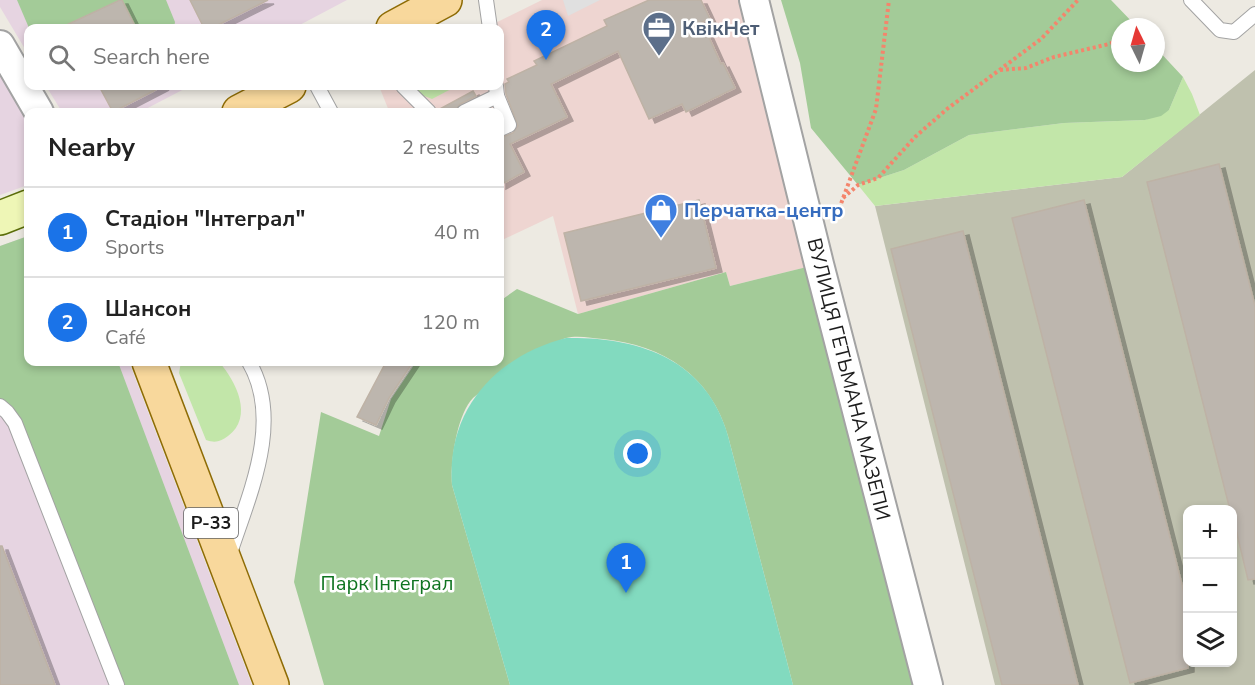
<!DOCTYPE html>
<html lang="en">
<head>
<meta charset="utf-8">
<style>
  body { margin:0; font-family:"Nunito Sans",sans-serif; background:#f6f6f6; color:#222 }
  .controls { position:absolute; right:18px; bottom:18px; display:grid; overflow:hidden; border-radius:12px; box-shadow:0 3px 9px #0003 }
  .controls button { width:54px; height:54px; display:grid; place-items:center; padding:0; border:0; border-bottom:2px solid #e0e0e0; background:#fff; color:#222; font:30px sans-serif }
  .compass { position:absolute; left:1111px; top:18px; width:54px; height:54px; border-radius:50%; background:#fff; box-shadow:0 3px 9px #0003; rotate:355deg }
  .you { position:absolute; left:638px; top:454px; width:21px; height:21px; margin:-15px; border:4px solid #fff; border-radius:50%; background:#1a73e8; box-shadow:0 0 0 9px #1a73e833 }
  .badge { display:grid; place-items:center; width:39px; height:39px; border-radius:50%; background:#1a73e8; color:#fff; font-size:20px; font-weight:700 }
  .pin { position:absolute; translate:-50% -50px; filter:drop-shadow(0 2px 3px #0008) }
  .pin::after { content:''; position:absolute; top:32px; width:21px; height:18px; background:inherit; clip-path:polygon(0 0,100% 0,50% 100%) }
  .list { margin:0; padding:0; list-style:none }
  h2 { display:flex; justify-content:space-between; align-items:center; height:78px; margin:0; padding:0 24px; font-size:26px }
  h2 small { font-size:20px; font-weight:400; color:#767676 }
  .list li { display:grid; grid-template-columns:39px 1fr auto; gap:18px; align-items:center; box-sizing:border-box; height:90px; padding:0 24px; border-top:2px solid #e0e0e0 }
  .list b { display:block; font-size:22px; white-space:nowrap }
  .list p { margin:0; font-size:20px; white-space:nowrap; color:#767676 }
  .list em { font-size:20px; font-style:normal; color:#767676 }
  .icon { flex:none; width:33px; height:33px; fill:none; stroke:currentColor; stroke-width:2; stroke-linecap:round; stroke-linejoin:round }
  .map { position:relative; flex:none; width:1255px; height:685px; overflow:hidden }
  .search { position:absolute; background:#fff; box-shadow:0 3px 9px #0003; left:24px; top:24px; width:480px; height:66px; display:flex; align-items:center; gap:15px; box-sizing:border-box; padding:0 21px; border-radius:12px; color:#767676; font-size:22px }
  .panel { position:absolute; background:#fff; box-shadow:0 3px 9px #0003; left:24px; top:108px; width:480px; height:258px; border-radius:12px }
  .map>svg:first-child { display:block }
  .commercial { fill:#eed5d1 }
  .industrial { fill:#e6d4e1 }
  .construction { fill:#bfc1ae; fill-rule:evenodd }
  .grass { fill:#c2e6a9 }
  .forest { fill:#a3cb98 }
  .pitch { fill:#82dabf }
  .parking { fill:#e0e0e0 }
  .building { fill:#bdb6ae; stroke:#beb2a5; stroke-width:1.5; filter:url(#shadow) }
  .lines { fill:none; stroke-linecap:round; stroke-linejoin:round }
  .service-casing { stroke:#a3a3a3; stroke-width:16 }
  .minor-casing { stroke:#a3a3a3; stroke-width:32 }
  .secondary-casing { stroke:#5a6d09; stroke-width:36 }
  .primary-casing { stroke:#8e6c06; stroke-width:36 }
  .path { stroke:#f4856c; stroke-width:4; stroke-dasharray:3 3; stroke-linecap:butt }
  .service { stroke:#fff; stroke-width:14 }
  .minor { stroke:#fff; stroke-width:28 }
  .secondary { stroke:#eef6b6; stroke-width:33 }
  .primary { stroke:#f8d89c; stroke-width:33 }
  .labels { text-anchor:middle; stroke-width:5; stroke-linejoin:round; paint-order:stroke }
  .shield { fill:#fff; stroke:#606060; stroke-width:1.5 }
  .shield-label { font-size:18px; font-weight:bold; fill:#1c1c1c }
  .service-label { font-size:20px; font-weight:bold; fill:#4e5e75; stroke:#fff; text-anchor:start }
  .shop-label { font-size:20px; font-weight:bold; fill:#366cbe; stroke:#fff; text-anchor:start }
  .street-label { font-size:20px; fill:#1c1c1c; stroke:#fff }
  .park-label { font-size:20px; fill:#0f7420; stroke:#fff }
</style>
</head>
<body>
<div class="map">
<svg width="1255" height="685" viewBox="0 0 1255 685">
  <defs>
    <filter id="shadow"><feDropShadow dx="6" dy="4" stdDeviation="0" flood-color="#0004"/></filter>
  </defs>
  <rect width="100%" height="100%" fill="#edeae2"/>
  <polygon class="commercial" points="542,0 754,0 819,264 730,286 726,272 578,314 553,216 500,241 500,112 392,112 389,111 379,86 500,86 500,28 485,28"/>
  <g class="industrial">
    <polygon points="0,0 347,0 294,28 28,28 28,54 0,7"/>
    <polygon points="0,70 28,119 28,185 0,195"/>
    <polygon points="46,86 190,86 140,112 62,112"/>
    <polygon points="28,236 28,362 129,362 252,685 0,685 0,246"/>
  </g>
  <path class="construction" d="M1255,70V685H995L875,206L1122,177ZM1188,510H1232V662H1188Z"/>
  <g class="grass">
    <polygon points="1183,77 1192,94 1200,115 1122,177 875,206 858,185 904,170 969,135 1064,123 1145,120 1169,110"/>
    <polygon points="411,86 457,86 432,99 414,92"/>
    <path d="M181,362H219C236,381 254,417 228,436C220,442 215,443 206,440L179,373Z"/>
  </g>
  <g class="forest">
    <polygon points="17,0 166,0 175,22 174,28 29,28"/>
    <polygon points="781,0 1111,0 1137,27 1120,27 1120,63 1156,63 1156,48 1183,77 1169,110 1161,116 1145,120 1064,123 969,135 904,170 858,185 811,128 800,63"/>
    <polygon points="28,236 28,362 118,362 239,685 123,685 15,423 0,406 0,246"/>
    <path d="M819,264L928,685H793L728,436C711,376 664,345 603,339C592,338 577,335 566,338C555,341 538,356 528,363C513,372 485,387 473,398C457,414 450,463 452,485L510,685H324L294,582L321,412L379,436L391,399L416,362H500V301L517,289L578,314L726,272L730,286Z"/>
  </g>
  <path class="pitch" d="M566,338C640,337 706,359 728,436L793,685H510L452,485C446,410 496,356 566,338Z"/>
  <polygon class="parking" points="563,0 600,0 568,16"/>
  <g class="building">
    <polygon points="120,0 122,0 136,28 60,28"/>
    <polygon points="190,0 268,0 212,28 204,28"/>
    <polygon points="649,0 701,0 710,19 702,22 721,64 723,63 735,88 686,112 682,104 649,119 618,51 551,84 567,117 510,144 524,172 500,185 500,138 513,133 518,126 506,94 505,84 509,82 507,79 537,65 534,61 607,26 604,20"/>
    <polygon points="99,86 163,86 113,112"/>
    <polygon points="473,91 476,96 460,104 455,112 438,112 438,110"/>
    <polygon points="1219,164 1255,306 1255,579 1248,580 1233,517 1233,510 1230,510 1147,182"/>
    <polygon points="699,200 716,268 581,301 564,233"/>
    <polygon points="1084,200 1188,608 1188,668 1130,683 1012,218"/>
    <polygon points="963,231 1078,685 1002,685 891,249"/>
    <polygon points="386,362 413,362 389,398 376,425 357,417"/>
    <polygon points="0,546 2,546 55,685 0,685"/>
  </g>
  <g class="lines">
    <g class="service-casing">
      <g id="service">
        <polyline points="486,0 490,28"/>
        <polyline points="1191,0 1220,30 1234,32 1255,14"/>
        <polyline points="317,86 331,112"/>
        <polyline points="403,86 429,112"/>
        <polyline points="497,96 509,125 500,129"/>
        <polyline points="464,112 497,96 496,86"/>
        <polyline points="0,406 7,412 15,423 117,685"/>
        <path d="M229,556C248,497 284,422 249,362"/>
      </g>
    </g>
    <g class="minor-casing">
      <g id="minor">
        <polyline points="754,0 819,264 928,685"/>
        <polyline points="0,45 39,112"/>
      </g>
    </g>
    <g class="secondary-casing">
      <polyline id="secondary" points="0,218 28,207"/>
    </g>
    <g class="primary-casing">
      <g id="primary">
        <polyline points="393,28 445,0"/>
        <polyline points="239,112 289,86"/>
        <polyline points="149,362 272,685"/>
      </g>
    </g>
    <g class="path">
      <polyline points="1000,70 1026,68 1054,57 1109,44 1120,39"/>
      <polyline points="843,198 858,185 878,178 915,137 947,109 1041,39 1078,0"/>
      <polyline points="835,220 876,109 889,0"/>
    </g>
    <use href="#service" class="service"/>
    <use href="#minor" class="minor"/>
    <use href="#secondary" class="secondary"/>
    <use href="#primary" class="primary"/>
  </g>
  <defs>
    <g id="office-pin" transform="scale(1.725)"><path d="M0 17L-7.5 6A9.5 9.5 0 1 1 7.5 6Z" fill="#5c6f8a" stroke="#fff"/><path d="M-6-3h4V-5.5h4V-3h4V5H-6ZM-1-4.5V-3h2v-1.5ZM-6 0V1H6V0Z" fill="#fff"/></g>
    <g id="shop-pin" transform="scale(1.725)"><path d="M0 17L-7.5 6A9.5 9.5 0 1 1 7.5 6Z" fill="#3f7fe0" stroke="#fff"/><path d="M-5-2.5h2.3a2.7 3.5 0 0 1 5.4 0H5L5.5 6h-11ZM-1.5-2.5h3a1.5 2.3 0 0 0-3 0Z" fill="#fff"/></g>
  </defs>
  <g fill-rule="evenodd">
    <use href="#office-pin" x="659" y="28"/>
    <use href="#shop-pin" x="661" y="210"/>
  </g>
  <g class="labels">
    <rect class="shield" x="184" y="508" width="54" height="30" rx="4.5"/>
    <g class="shield-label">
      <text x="211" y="529">Р-33</text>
    </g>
    <g class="service-label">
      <text x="682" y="35">КвікНет</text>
    </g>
    <g class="shop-label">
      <text x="684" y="217">Перчатка-центр</text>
    </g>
    <g class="street-label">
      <text transform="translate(849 379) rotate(76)" y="7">ВУЛИЦЯ ГЕТЬМАНА МАЗЕПИ</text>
    </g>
    <g class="park-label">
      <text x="387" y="590">Парк Інтеграл</text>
    </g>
  </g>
</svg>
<div class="controls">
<button>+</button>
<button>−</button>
<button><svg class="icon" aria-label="layers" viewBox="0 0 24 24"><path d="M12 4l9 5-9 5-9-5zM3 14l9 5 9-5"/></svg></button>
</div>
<svg class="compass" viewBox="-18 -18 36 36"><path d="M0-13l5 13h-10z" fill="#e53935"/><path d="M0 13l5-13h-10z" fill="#767676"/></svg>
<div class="you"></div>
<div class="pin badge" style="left:626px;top:593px">1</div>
<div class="pin badge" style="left:546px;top:60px">2</div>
<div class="search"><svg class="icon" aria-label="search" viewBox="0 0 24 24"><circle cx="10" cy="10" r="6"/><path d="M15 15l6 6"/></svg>Search here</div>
<section class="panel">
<h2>Nearby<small>2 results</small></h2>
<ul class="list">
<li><span class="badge">1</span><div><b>Стадіон &quot;Інтеграл&quot;</b><p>Sports</p></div><em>40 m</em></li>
<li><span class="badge">2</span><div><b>Шансон</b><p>Café</p></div><em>120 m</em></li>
</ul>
</section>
</div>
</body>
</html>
